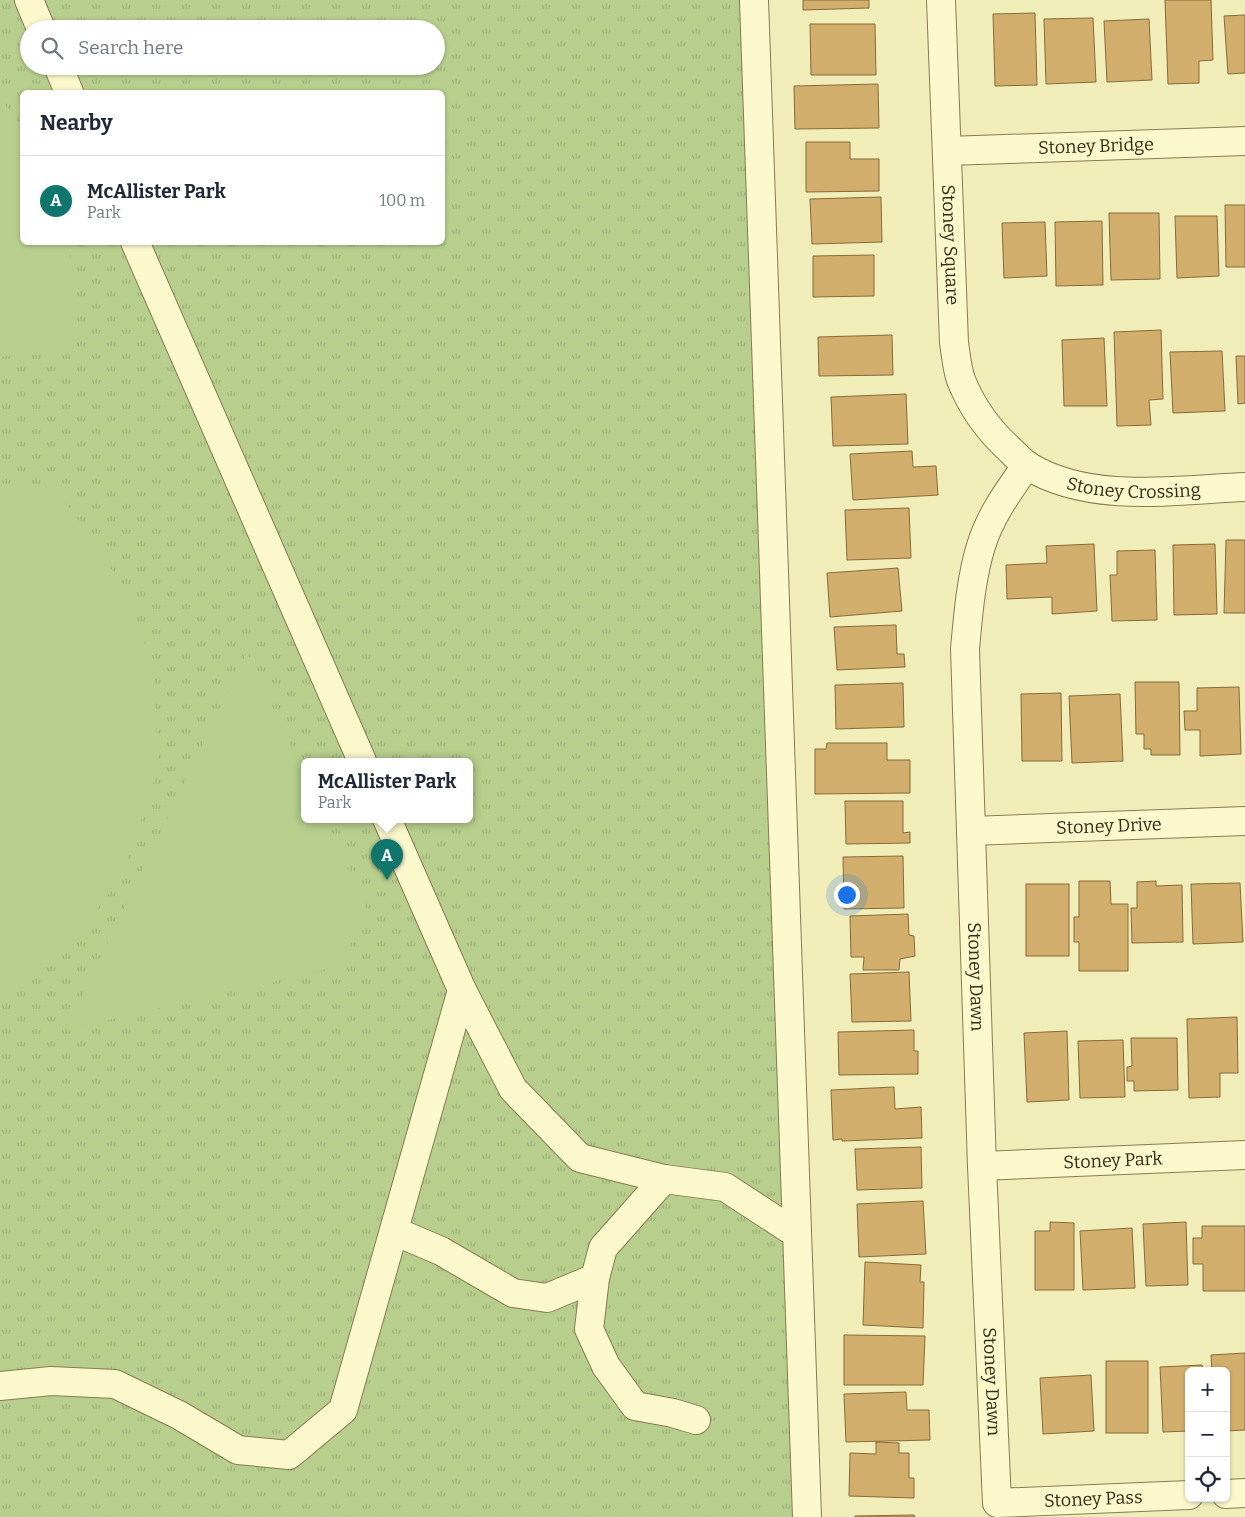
<!DOCTYPE html>
<html lang="en">
<head>
<meta charset="utf-8">
<style>
  body { margin:0; font-family:Bitter,serif; background:#f2f2f3; color:#1f2937 }
  .controls { position:absolute; right:15px; bottom:15px; display:grid; overflow:hidden; border-radius:8px; box-shadow:0 1px 4px #0004 }
  .controls button { width:45px; height:45px; display:grid; place-items:center; padding:0; border:0; border-bottom:1px solid #e0e1e3; background:#fff; color:#1f2937; font:25px sans-serif }
  .you { position:absolute; left:846px; top:894px; width:18px; height:18px; margin:-12px; border:4px solid #fff; border-radius:50%; background:#1a73e8; box-shadow:0 0 0 8px #1a73e833 }
  .badge { display:grid; place-items:center; width:32px; height:32px; border-radius:50%; background:#0f766e; color:#fff; font-size:16px; font-weight:700 }
  .pin { position:absolute; translate:-50% -41px; filter:drop-shadow(0 1px 2px #0008) }
  .pin::after { content:''; position:absolute; top:26px; width:18px; height:15px; background:inherit; clip-path:polygon(0 0,100% 0,50% 100%) }
  .popup { position:absolute; left:301px; top:758px; width:172px; height:65px; box-sizing:border-box; display:grid; place-content:center; border-radius:8px; background:#fff; filter:drop-shadow(0 1px 4px #0005); font-size:16px; white-space:nowrap; color:#747a83 }
  .popup b { font-size:19px; color:#1f2937 }
  .popup::after { content:''; position:absolute; left:50%; top:100%; margin-left:-10px; border:10px solid transparent; border-top-color:#fff }
  .list { margin:0; padding:0; list-style:none }
  h2 { display:flex; justify-content:space-between; align-items:center; height:65px; margin:0; padding:0 20px; font-size:21px }
  h2 small { font-size:16px; font-weight:400; color:#747a83 }
  .list li { display:grid; grid-template-columns:32px 1fr auto; gap:15px; align-items:center; box-sizing:border-box; height:90px; padding:0 20px; border-top:1px solid #e0e1e3 }
  .list b { display:block; font-size:19px; white-space:nowrap }
  .list p { margin:0; font-size:16px; white-space:nowrap; color:#747a83 }
  .list em { font-size:16px; font-style:normal; color:#747a83 }
  .icon { flex:none; width:28px; height:28px; fill:none; stroke:currentColor; stroke-width:2; stroke-linecap:round; stroke-linejoin:round }
  .map { position:relative; flex:none; width:1245px; height:1517px; overflow:hidden }
  .search { position:absolute; background:#fff; box-shadow:0 1px 4px #0004; left:20px; top:20px; width:425px; height:55px; display:flex; align-items:center; gap:12px; box-sizing:border-box; padding:0 18px; border-radius:28px; color:#747a83; font-size:19px }
  .panel { position:absolute; background:#fff; box-shadow:0 1px 4px #0004; left:20px; top:90px; width:425px; height:155px; border-radius:8px }
  .map>svg:first-child { display:block }
  .park { fill:url(#park-tufts); fill-rule:evenodd }
  .pitch { fill:#b7ce8d }
  .building { fill:#d1ae6c; stroke:#876a38 }
  .lines { fill:none; stroke-linecap:round; stroke-linejoin:round }
  .minor-casing { stroke:#877b53; stroke-width:30 }
  .minor { stroke:#fbf8cc; stroke-width:28 }
  .labels { text-anchor:middle; stroke-width:4; stroke-linejoin:round; paint-order:stroke }
  .street-label { font-size:18px; fill:#352d19; stroke:#f7f5c9 }
</style>
</head>
<body>
<div class="map">
<svg width="1245" height="1517" viewBox="0 0 1245 1517">
  <defs>
    <pattern id="park-tufts" width="24" height="20" patternUnits="userSpaceOnUse" patternTransform="scale(1.25)"><rect width="24" height="20" fill="#b7ce8d"/><path d="M3 7l-1-3M5 7V3M7 7l1-3M15 17l-1-3M17 17v-4M19 17l1-3" fill="none" stroke="#9eb179"/></pattern>
  </defs>
  <rect width="100%" height="100%" fill="#f0edb9"/>
  <path class="park" d="M0,0H745L795,1517H0ZM29,29H436V66H29ZM22,92H442V242H22ZM304,761H470V819H304Z"/>
  <g class="pitch">
    <polygon points="0,93 22,141 22,242 69,243 75,354 0,356"/>
    <polygon points="51,484 85,528 130,598 153,669 159,766 123,875 79,933 38,972 0,990 0,487"/>
    <polygon points="247,652 304,775 304,819 325,819 369,914 337,967 66,1030"/>
  </g>
  <g class="building">
    <polygon points="803,0 869,0 869,8 803,10"/>
    <polygon points="1165,0 1211,0 1213,60 1199,61 1199,83 1168,84"/>
    <polygon points="1035,13 1037,85 995,86 993,14"/>
    <polygon points="1245,15 1245,73 1228,74 1224,16"/>
    <polygon points="1093,18 1096,82 1046,84 1044,19"/>
    <polygon points="1149,19 1152,80 1107,82 1104,21"/>
    <polygon points="810,24 875,24 876,75 811,75"/>
    <polygon points="878,84 879,128 795,129 794,86"/>
    <polygon points="806,142 850,142 850,159 879,159 879,191 806,192"/>
    <polygon points="881,197 882,242 812,244 810,199"/>
    <polygon points="1225,205 1245,205 1245,267 1226,267"/>
    <polygon points="1109,213 1159,213 1160,279 1111,280"/>
    <polygon points="1175,216 1217,216 1219,276 1177,278"/>
    <polygon points="1102,221 1103,285 1056,286 1055,222"/>
    <polygon points="1045,222 1047,276 1004,278 1002,223"/>
    <polygon points="874,255 874,296 813,297 813,256"/>
    <polygon points="1161,330 1163,399 1149,400 1151,425 1117,426 1114,332"/>
    <polygon points="892,335 893,375 819,376 818,337"/>
    <polygon points="1104,338 1107,406 1064,406 1062,340"/>
    <polygon points="1222,351 1225,411 1173,413 1170,352"/>
    <polygon points="1236,356 1245,356 1245,403 1238,404"/>
    <polygon points="906,394 908,444 833,446 831,397"/>
    <polygon points="912,451 913,467 936,466 938,495 853,500 850,454"/>
    <polygon points="909,508 911,558 847,560 845,510"/>
    <polygon points="1226,540 1245,540 1245,613 1224,613"/>
    <polygon points="1094,544 1097,611 1052,614 1052,597 1007,599 1006,565 1047,563 1046,546"/>
    <polygon points="1215,544 1217,614 1174,615 1173,545"/>
    <polygon points="1155,550 1157,620 1112,621 1110,575 1117,575 1117,551"/>
    <polygon points="898,568 902,611 830,617 827,573"/>
    <polygon points="896,625 897,654 904,654 905,667 837,670 834,627"/>
    <polygon points="1135,682 1179,682 1180,755 1151,755 1151,749 1144,749 1144,734 1136,734"/>
    <polygon points="903,683 904,727 836,729 835,685"/>
    <polygon points="1239,687 1241,754 1200,756 1200,730 1185,730 1184,711 1197,711 1197,688"/>
    <polygon points="1061,693 1062,761 1022,761 1021,694"/>
    <polygon points="1120,694 1123,761 1072,763 1069,696"/>
    <polygon points="827,743 887,743 887,760 910,760 910,793 815,794 815,749 826,749"/>
    <polygon points="845,801 903,801 903,833 910,832 910,843 846,844"/>
    <polygon points="903,856 904,908 844,909 843,857"/>
    <polygon points="1079,881 1110,881 1111,904 1128,904 1128,971 1079,971 1079,942 1074,942 1074,917 1079,917"/>
    <polygon points="1156,881 1156,886 1182,885 1183,942 1132,943 1131,908 1137,908 1137,882"/>
    <polygon points="1240,883 1243,942 1193,944 1191,884"/>
    <rect x="1026" y="884" width="43" height="72"/>
    <polygon points="908,914 909,935 914,936 915,956 900,959 899,970 863,970 864,957 851,957 850,916"/>
    <polygon points="909,972 911,1021 852,1022 850,974"/>
    <polygon points="1237,1017 1238,1073 1220,1073 1220,1097 1189,1098 1187,1019"/>
    <polygon points="914,1030 914,1051 918,1051 918,1074 839,1075 838,1032"/>
    <polygon points="1067,1031 1069,1100 1027,1102 1024,1033"/>
    <polygon points="1131,1038 1177,1038 1178,1090 1134,1091 1134,1081 1127,1081 1127,1067 1132,1066"/>
    <polygon points="1123,1040 1125,1097 1080,1098 1078,1041"/>
    <polygon points="894,1087 895,1109 921,1107 922,1138 842,1141 842,1139 833,1140 831,1090"/>
    <polygon points="921,1147 922,1188 857,1190 855,1149"/>
    <polygon points="923,1201 926,1254 859,1257 857,1204"/>
    <polygon points="1050,1222 1074,1223 1074,1290 1035,1290 1035,1231 1050,1231"/>
    <polygon points="1186,1222 1188,1285 1146,1286 1143,1224"/>
    <polygon points="1202,1226 1245,1226 1245,1291 1203,1291 1203,1264 1193,1264 1193,1238 1202,1238"/>
    <polygon points="1132,1228 1135,1288 1083,1290 1080,1231"/>
    <polygon points="865,1262 921,1265 920,1282 924,1282 923,1328 863,1325"/>
    <polygon points="844,1335 925,1336 923,1385 844,1385"/>
    <polygon points="1245,1353 1245,1430 1226,1431 1226,1371 1212,1371 1211,1355"/>
    <rect x="1106" y="1361" width="42" height="72"/>
    <polygon points="1202,1365 1203,1371 1189,1371 1189,1431 1163,1432 1160,1367"/>
    <polygon points="1091,1375 1094,1431 1043,1434 1040,1378"/>
    <polygon points="906,1392 907,1410 929,1410 930,1440 846,1442 844,1394"/>
    <polygon points="876,1442 899,1443 899,1453 909,1453 909,1478 914,1478 914,1498 849,1496 850,1453 876,1454"/>
    <polygon points="914,1515 915,1517 855,1517 855,1516"/>
  </g>
  <g class="lines">
    <g class="minor-casing">
      <g id="minor">
        <polyline points="29,0 41,29"/>
        <polyline points="754,0 807,1517"/>
        <path id="s1" d="M941,0L954,343C956,355 957,369 961,380C971,405 986,427 1006,446C1013,452 1020,461 1028,466C1090,504 1176,490 1245,487"/>
        <polyline points="58,66 69,92"/>
        <path id="s2" d="M947,151L1245,141"/>
        <polyline points="135,242 362,761"/>
        <path id="s3" d="M1027,465C1009,490 990,516 981,546C971,578 968,616 965,649L982,1166L997,1503L1189,1495"/>
        <polyline points="387,819 462,990 513,1089 580,1158 664,1179 725,1187 797,1234"/>
        <path id="s4" d="M971,831L1245,821"/>
        <path id="s5" d="M982,1166L1245,1155"/>
        <polyline points="664,1179 603,1248 595,1278 589,1329 606,1366 635,1406 673,1413 696,1420"/>
        <polyline points="394,1231 441,1251 513,1293 547,1298 595,1278"/>
        <polyline points="0,1386 51,1381 115,1384 179,1415 238,1450 289,1455 343,1410 462,990"/>
        <polyline points="1226,1494 1245,1493"/>
      </g>
    </g>
    <use href="#minor" class="minor"/>
  </g>
  <g class="labels">
    <g class="street-label">
      <text dy="6" stroke="none"><textPath href="#s2" startOffset="149">Stoney Bridge</textPath></text>
      <text dy="6" stroke="none"><textPath href="#s1" startOffset="245">Stoney Square</textPath></text>
      <text dy="6" stroke="none"><textPath href="#s1" startOffset="601">Stoney Crossing</textPath></text>
      <text dy="6" stroke="none"><textPath href="#s4" startOffset="138">Stoney Drive</textPath></text>
      <text dy="6" stroke="none"><textPath href="#s3" startOffset="526">Stoney Dawn</textPath></text>
      <text dy="6" stroke="none"><textPath href="#s5" startOffset="131">Stoney Park</textPath></text>
      <text dy="6" stroke="none"><textPath href="#s3" startOffset="931">Stoney Dawn</textPath></text>
      <text dy="6" stroke="none"><textPath href="#s3" startOffset="1149">Stoney Pass</textPath></text>
    </g>
  </g>
</svg>
<div class="controls">
<button>+</button>
<button>−</button>
<button><svg class="icon" aria-label="locate" viewBox="0 0 24 24"><circle cx="12" cy="12" r="6"/><path d="M12 2v4M12 18v4M2 12h4M18 12h4"/></svg></button>
</div>
<div class="you"></div>
<div class="pin badge" style="left:387px;top:880px">A</div>
<div class="popup"><b>McAllister Park</b>Park</div>
<div class="search"><svg class="icon" aria-label="search" viewBox="0 0 24 24"><circle cx="10" cy="10" r="6"/><path d="M15 15l6 6"/></svg>Search here</div>
<section class="panel">
<h2>Nearby<small></small></h2>
<ul class="list">
<li><span class="badge">A</span><div><b>McAllister Park</b><p>Park</p></div><em>100 m</em></li>
</ul>
</section>
</div>
</body>
</html>
